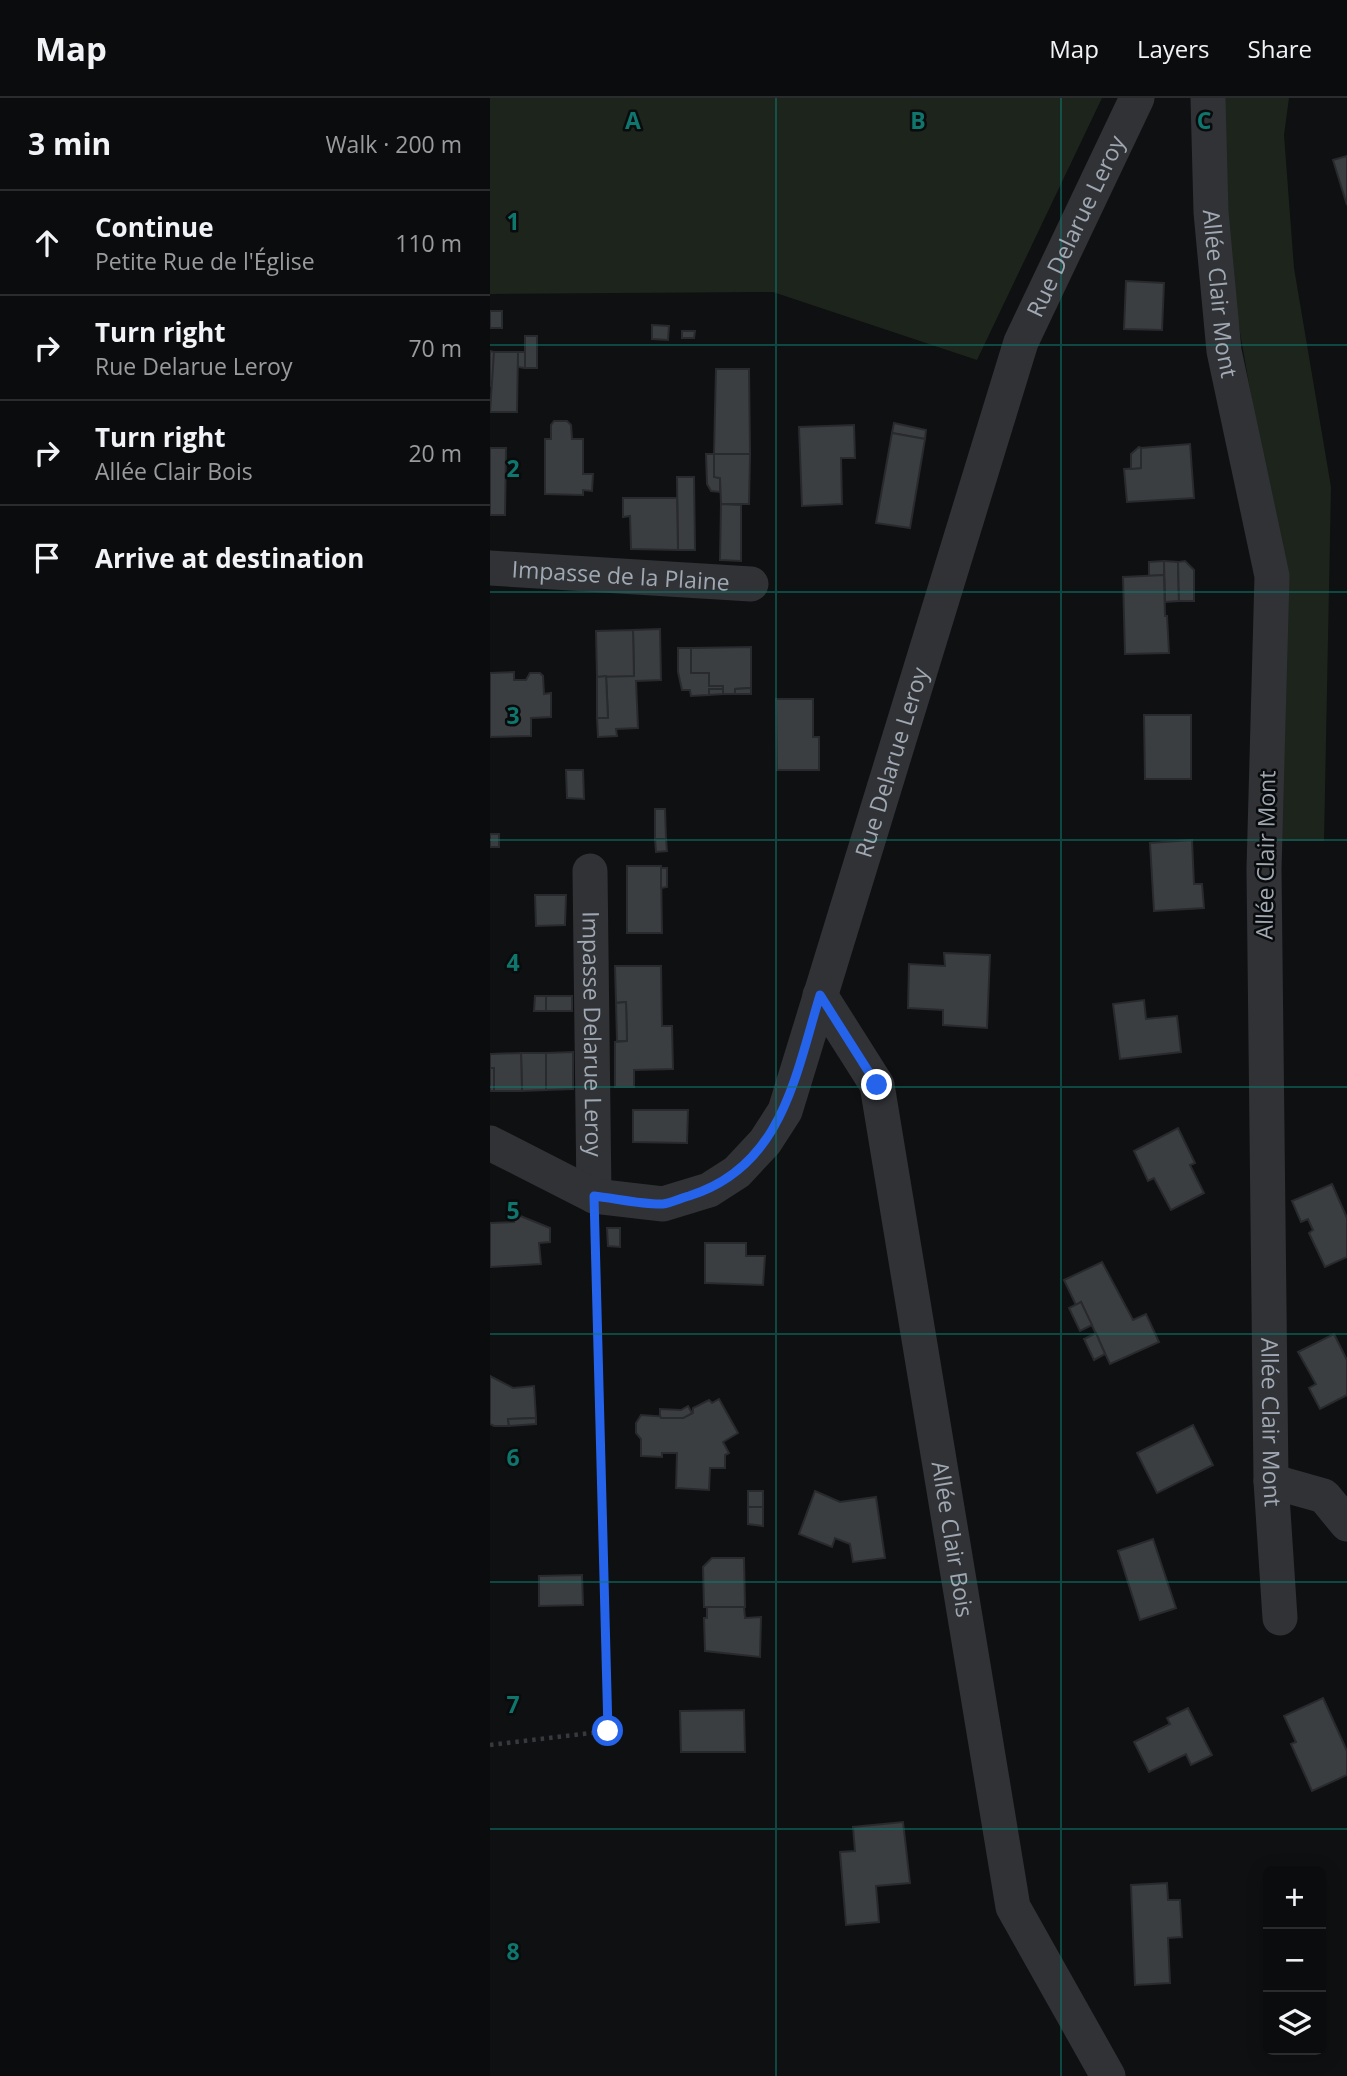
<!DOCTYPE html>
<html lang="en">
<head>
<meta charset="utf-8">
<style>
  body { margin:0; font-family:"Open Sans",sans-serif; background:#191a1b; color:#f1f3f6 }
  .controls { position:absolute; right:21px; bottom:21px; display:grid; overflow:hidden; border-radius:10px; box-shadow:0 4px 18px #0003 }
  .controls button { width:63px; height:63px; display:grid; place-items:center; padding:0; border:0; border-bottom:2px solid #2b2c2e; background:#0b0c0d; color:#f1f3f6; font:35px sans-serif }
  .stop { position:absolute; width:21px; height:21px; margin:-16px; border:5px solid #2563eb; border-radius:50%; background:#fff }
  .stop.end { background:#2563eb; border-color:#fff; box-shadow:0 2px 7px #0008 }
  .list { margin:0; padding:0; list-style:none }
  h2 { display:flex; justify-content:space-between; align-items:center; height:91px; margin:0; padding:0 28px; font-size:30px }
  h2 small { font-size:23px; font-weight:400; color:#9a9b9d }
  .list li { display:grid; grid-template-columns:46px 1fr auto; gap:21px; align-items:center; box-sizing:border-box; height:105px; padding:0 28px; border-top:2px solid #2b2c2e }
  .list b { display:block; font-size:26px; white-space:nowrap }
  .list p { margin:0; font-size:23px; white-space:nowrap; color:#9a9b9d }
  .list em { font-size:23px; font-style:normal; color:#9a9b9d }
  .icon { flex:none; width:38px; height:38px; fill:none; stroke:currentColor; stroke-width:2; stroke-linecap:round; stroke-linejoin:round }
  .map { position:relative; flex:none; width:857px; height:1978px; overflow:hidden }
  header { display:flex; align-items:center; gap:42px; box-sizing:border-box; height:98px; padding:0 35px; background:#0b0c0d; border-bottom:2px solid #2b2c2e }
  header strong { font-size:33px }
  nav { display:flex; gap:38px; margin-inline-start:auto; font-size:24px }
  main { display:flex }
  aside { flex:1; background:#0b0c0d }
  .map>svg:first-child { display:block }
  .green { fill:#1c241c }
  .building { fill:#3b3e41; stroke:#292a2d; stroke-width:2 }
  .lines { fill:none; stroke-linecap:round; stroke-linejoin:round }
  .path { stroke:#36393d; stroke-width:4.5; stroke-dasharray:3.5 5; stroke-linecap:butt }
  .minor { stroke:#303236; stroke-width:35 }
  .route { stroke:#2563eb; stroke-width:9 }
  .grid { fill:none; stroke:#0f766e; stroke-width:2; stroke-opacity:0.55 }
  .labels { text-anchor:middle; stroke-width:5; stroke-linejoin:round; paint-order:stroke }
  .street-label { font-size:23px; fill:#9fa8b3; stroke:#0a0b0c }
  .grid-label { font-size:23px; text-anchor:middle; font-weight:bold; fill:#0f766e; stroke:#0a0b0c; stroke-width:5; stroke-linejoin:round; paint-order:stroke }
</style>
</head>
<body>
<header>
<strong>Map</strong>
<nav><a>Map</a><a>Layers</a><a>Share</a></nav>
</header>
<main>
<aside>
<h2>3 min<small>Walk · 200 m</small></h2>
<ul class="list">
<li><svg class="icon" aria-label="ahead" viewBox="0 0 24 24"><path d="M12 20V5M6 11l6-6 6 6"/></svg><div><b>Continue</b><p>Petite Rue de l'Église</p></div><em>110 m</em></li>
<li><svg class="icon" aria-label="right" viewBox="0 0 24 24"><path d="M7 20v-9h11M14 6l5 5-5 5"/></svg><div><b>Turn right</b><p>Rue Delarue Leroy</p></div><em>70 m</em></li>
<li><svg class="icon" aria-label="right" viewBox="0 0 24 24"><path d="M7 20v-9h11M14 6l5 5-5 5"/></svg><div><b>Turn right</b><p>Allée Clair Bois</p></div><em>20 m</em></li>
<li><svg class="icon" aria-label="arrive" viewBox="0 0 24 24"><path d="M6 21V4h12l-3 4 3 4H6"/></svg><div><b>Arrive at destination</b></div></li>
</ul>
</aside>
<div class="map">
<svg width="857" height="1978" viewBox="0 0 857 1978">
  <rect width="100%" height="100%" fill="#0f1011"/>
  <g class="green">
    <polygon points="0,0 612,0 487,262 283,194 0,196"/>
    <polygon points="731,0 799,0 794,37 804,170 841,389 834,743 791,743 788,449 747,218 728,35"/>
  </g>
  <g class="building">
    <polygon points="857,58 857,107 843,62"/>
    <polygon points="636,183 674,185 672,232 634,231"/>
    <rect x="0" y="213" width="12" height="17"/>
    <polygon points="162,227 179,228 178,242 162,241"/>
    <polygon points="192,233 205,233 204,240 192,240"/>
    <rect x="35" y="238" width="12" height="32"/>
    <polygon points="0,253 4,254 3,288 0,288"/>
    <polygon points="4,254 28,254 27,314 0,314"/>
    <polygon points="28,254 35,254 35,270 28,269"/>
    <polygon points="226,271 259,271 260,356 224,356"/>
    <polygon points="64,323 77,323 81,327 82,341 93,341 93,376 103,376 102,393 93,392 93,397 55,396 55,341 61,341 61,327"/>
    <polygon points="404,325 436,332 435,341 402,335"/>
    <polygon points="364,327 365,360 351,360 352,406 312,408 309,329"/>
    <polygon points="402,335 435,341 420,430 386,425"/>
    <polygon points="700,346 704,400 637,404 634,371 651,370 651,350"/>
    <polygon points="649,349 651,350 651,370 641,371 641,356"/>
    <polygon points="0,350 16,350 15,417 0,417"/>
    <polygon points="216,356 224,356 224,379 230,380 230,394 221,393 217,386"/>
    <polygon points="224,356 260,356 259,406 231,406 230,380 224,379"/>
    <polygon points="187,379 204,379 205,452 188,452"/>
    <polygon points="133,400 187,400 188,452 141,451 140,418 133,419"/>
    <polygon points="231,406 251,407 251,463 230,462"/>
    <polygon points="674,463 688,464 689,503 675,504"/>
    <polygon points="674,463 674,477 659,478 659,464"/>
    <polygon points="695,463 704,472 704,503 689,503 688,464"/>
    <polygon points="674,477 675,518 677,518 679,555 635,556 633,479"/>
    <polygon points="170,531 171,582 146,583 148,630 126,631 127,638 108,639 107,620 118,620 116,578 144,578 143,532"/>
    <polygon points="143,532 144,578 107,579 106,533"/>
    <polygon points="261,549 261,590 245,591 245,596 233,596 233,588 219,588 219,575 201,575 201,550"/>
    <polygon points="188,550 201,550 201,575 219,575 219,588 233,588 233,591 219,591 219,597 201,598 200,592 192,592 188,574"/>
    <polygon points="24,574 24,582 36,582 40,575 50,575 53,578 54,596 61,595 61,619 41,620 41,638 0,639 0,575"/>
    <polygon points="116,578 118,620 107,620 107,579"/>
    <polygon points="261,590 261,596 245,596 245,591"/>
    <polygon points="219,591 233,591 233,596 219,597"/>
    <polygon points="286,601 323,601 323,639 329,639 329,672 287,672"/>
    <polygon points="654,617 701,617 701,681 655,681"/>
    <polygon points="76,672 93,672 94,701 77,700"/>
    <polygon points="165,711 175,711 176,741 165,741"/>
    <rect x="0" y="736" width="9" height="13"/>
    <polygon points="165,741 176,741 177,753 166,754"/>
    <polygon points="702,742 704,786 712,786 714,810 664,813 660,745"/>
    <polygon points="137,768 171,768 172,835 137,835"/>
    <polygon points="171,770 177,770 177,789 171,790"/>
    <polygon points="45,797 76,797 75,827 46,828"/>
    <polygon points="454,855 500,857 497,930 453,927 453,912 418,910 419,866 455,868"/>
    <polygon points="125,868 171,868 172,928 182,928 183,971 144,972 144,989 125,989 125,944 137,943 136,904 126,905"/>
    <polygon points="45,898 56,898 56,913 44,913"/>
    <rect x="56" y="898" width="26" height="15"/>
    <polygon points="654,902 656,921 687,918 691,954 630,961 623,906"/>
    <polygon points="136,904 137,943 127,943 126,905"/>
    <polygon points="83,954 83,991 56,992 56,955"/>
    <polygon points="31,955 56,955 56,992 32,993"/>
    <polygon points="31,955 32,993 4,993 4,970 0,970 0,956"/>
    <rect x="0" y="970" width="4" height="23"/>
    <polygon points="143,1012 198,1012 197,1045 143,1044"/>
    <polygon points="688,1030 705,1065 700,1067 714,1095 681,1112 664,1080 658,1083 644,1053"/>
    <polygon points="842,1086 857,1120 857,1159 835,1169 819,1135 823,1132 818,1121 811,1124 802,1103"/>
    <polygon points="23,1115 60,1130 60,1144 49,1145 51,1166 0,1169 0,1125 24,1124"/>
    <polygon points="117,1130 130,1130 130,1149 118,1148"/>
    <polygon points="215,1145 256,1145 256,1158 275,1158 273,1187 215,1185"/>
    <polygon points="612,1164 643,1222 656,1216 669,1244 620,1266 591,1204 586,1207 574,1182"/>
    <polygon points="591,1204 602,1227 590,1233 579,1210"/>
    <polygon points="606,1235 615,1256 604,1262 594,1241"/>
    <polygon points="844,1236 857,1262 857,1297 830,1311 819,1290 826,1286 808,1254"/>
    <polygon points="0,1278 23,1290 44,1288 46,1320 18,1321 19,1328 4,1328 0,1326"/>
    <polygon points="229,1301 248,1335 233,1344 239,1355 235,1357 235,1370 220,1370 219,1392 186,1390 187,1355 172,1355 172,1359 151,1358 151,1341 146,1335 146,1325 151,1317 193,1320 203,1315 203,1310 219,1302 222,1305"/>
    <polygon points="198,1308 202,1315 193,1320 171,1320 170,1317 170,1311 191,1312"/>
    <polygon points="46,1320 46,1326 19,1328 18,1321"/>
    <polygon points="703,1327 723,1367 667,1395 647,1355"/>
    <rect x="258" y="1393" width="15" height="16"/>
    <polygon points="325,1393 350,1404 386,1399 395,1460 363,1464 360,1446 345,1440 342,1449 309,1436"/>
    <polygon points="258,1409 273,1409 273,1428 258,1426"/>
    <polygon points="663,1441 686,1510 650,1522 628,1453"/>
    <polygon points="222,1460 254,1460 255,1509 214,1509 213,1469"/>
    <polygon points="92,1477 93,1507 49,1508 49,1478"/>
    <polygon points="217,1509 254,1509 255,1520 271,1519 270,1559 215,1553 214,1520 217,1520"/>
    <polygon points="833,1600 857,1653 857,1677 822,1693 801,1646 806,1644 794,1618"/>
    <polygon points="698,1610 722,1657 701,1667 696,1656 659,1674 644,1644 680,1626 677,1620"/>
    <polygon points="254,1612 255,1654 191,1654 190,1613"/>
    <polygon points="413,1724 420,1785 386,1788 389,1824 356,1827 350,1754 365,1753 363,1729"/>
    <polygon points="677,1785 678,1802 690,1802 692,1839 678,1840 680,1885 645,1887 641,1787"/>
  </g>
  <g class="lines">
    <polyline class="path" points="0,1647 118,1633 104,1130"/>
    <g class="minor">
      <path id="s1" d="M718,0L721,114L734,253L782,478L774,771L781,1383L790,1520"/>
      <path id="s2" d="M0,470L261,486"/>
      <path id="s3" d="M100,773L104,1098"/>
      <path id="s4" d="M330,897L387,987L523,1809L618,1978"/>
      <path id="s5" d="M0,1045L104,1098L173,1106L219,1092L247,1074L275,1044L295,1013L531,244L647,0"/>
      <polyline points="781,1383 834,1398 857,1426"/>
    </g>
  </g>
  <g class="lines">
    <path class="route" d="M118,1633L104,1098C123,1100 155,1107 173,1106C181,1105 191,1100 199,1098C292,1069 305,979 330,897L387,987"/>
  </g>
  <path class="grid" d="M286,0V1978M571,0V1978M0,247H857M0,494H857M0,742H857M0,989H857M0,1236H857M0,1484H857M0,1731H857"/>
  <g class="labels">
    <g class="street-label">
      <text dy="8" stroke="none"><textPath href="#s5" startOffset="1278">Rue Delarue Leroy</textPath></text>
      <text dy="8" stroke="none"><textPath href="#s1" startOffset="196">Allée Clair Mont</textPath></text>
      <text dy="8" stroke="none"><textPath href="#s2" startOffset="131">Impasse de la Plaine</textPath></text>
      <text dy="8" stroke="none"><textPath href="#s5" startOffset="710">Rue Delarue Leroy</textPath></text>
      <text transform="translate(776 757) rotate(-89)" y="8">Allée Clair Mont</text>
      <text dy="8" stroke="none"><textPath href="#s3" startOffset="163">Impasse Delarue Leroy</textPath></text>
      <text dy="8" stroke="none"><textPath href="#s1" startOffset="1330">Allée Clair Mont</textPath></text>
      <text dy="8" stroke="none"><textPath href="#s4" startOffset="567">Allée Clair Bois</textPath></text>
    </g>
  </g>
  <g class="grid-label">
    <text x="143" y="31">A</text>
    <text x="428" y="31">B</text>
    <text x="714" y="31">C</text>
    <text x="23" y="132">1</text>
    <text x="23" y="379">2</text>
    <text x="23" y="626">3</text>
    <text x="23" y="873">4</text>
    <text x="23" y="1121">5</text>
    <text x="23" y="1368">6</text>
    <text x="23" y="1615">7</text>
    <text x="23" y="1862">8</text>
  </g>
</svg>
<div class="controls">
<button>+</button>
<button>−</button>
<button><svg class="icon" aria-label="layers" viewBox="0 0 24 24"><path d="M12 4l9 5-9 5-9-5zM3 14l9 5 9-5"/></svg></button>
</div>
<div class="stop" style="left:118px;top:1633px"></div>
<div class="stop end" style="left:387px;top:987px"></div>
</div>
</main>
</body>
</html>
